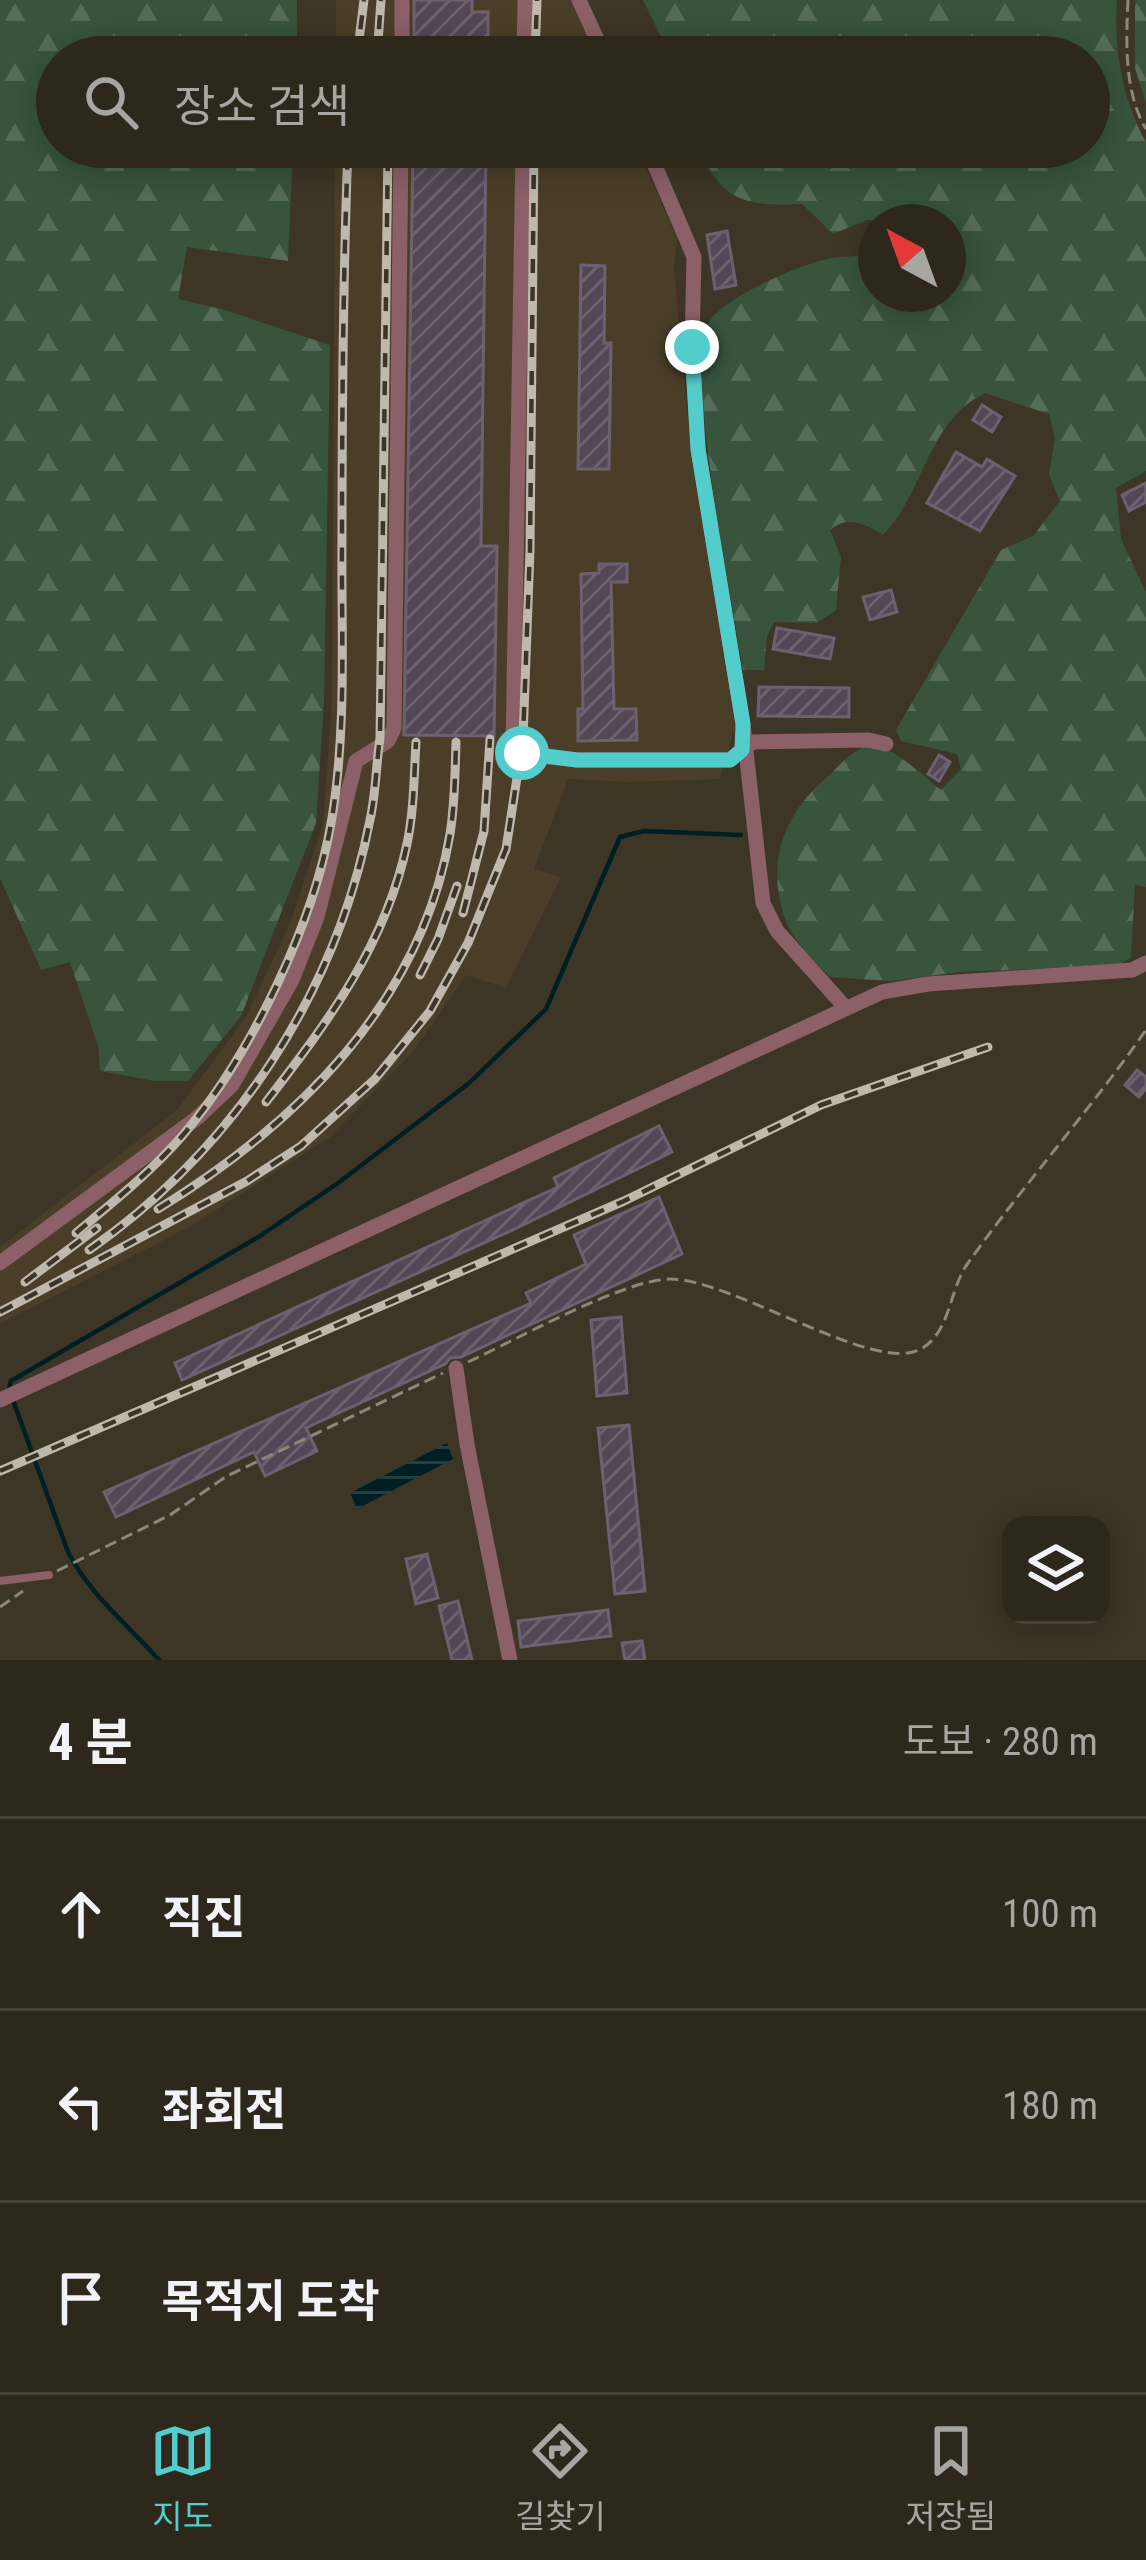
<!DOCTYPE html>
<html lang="ko">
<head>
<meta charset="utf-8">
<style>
  body { margin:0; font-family:"Roboto Condensed","Noto Sans KR",sans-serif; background:#363025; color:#f1f3f6 }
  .controls { position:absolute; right:36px; bottom:36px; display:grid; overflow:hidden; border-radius:24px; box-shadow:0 6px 30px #0003 }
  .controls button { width:108px; height:108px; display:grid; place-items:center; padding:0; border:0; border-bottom:3px solid #49443b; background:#2e281c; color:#f1f3f6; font:60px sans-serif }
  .compass { position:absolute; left:858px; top:204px; width:108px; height:108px; border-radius:50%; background:#2e281c; box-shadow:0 6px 30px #0003; rotate:319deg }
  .stop { position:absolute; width:36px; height:36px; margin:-27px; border:9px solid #53cdcb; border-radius:50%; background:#fff }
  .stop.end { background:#53cdcb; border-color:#fff; box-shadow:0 3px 12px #0008 }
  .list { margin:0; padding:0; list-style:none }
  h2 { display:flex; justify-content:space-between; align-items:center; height:156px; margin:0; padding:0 48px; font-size:51px }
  h2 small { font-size:39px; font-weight:400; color:#a7a6a3 }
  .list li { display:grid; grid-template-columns:78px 1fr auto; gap:36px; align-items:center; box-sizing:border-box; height:192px; padding:0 48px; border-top:3px solid #49443b }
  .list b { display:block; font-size:45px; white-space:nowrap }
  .list em { font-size:39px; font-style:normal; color:#a7a6a3 }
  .icon { flex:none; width:66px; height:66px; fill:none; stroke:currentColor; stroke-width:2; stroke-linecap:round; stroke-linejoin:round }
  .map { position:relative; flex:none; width:1146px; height:1660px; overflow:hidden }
  .search { position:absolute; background:#2e281c; box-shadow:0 6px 30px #0003; left:36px; right:36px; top:36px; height:132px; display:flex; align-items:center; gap:30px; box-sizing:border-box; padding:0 42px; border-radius:66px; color:#a7a6a3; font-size:45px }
  .sheet { height:732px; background:#2e281c }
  nav { display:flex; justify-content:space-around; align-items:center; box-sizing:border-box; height:168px; border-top:3px solid #49443b; background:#2e281c; font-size:33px; color:#a7a6a3 }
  nav a { display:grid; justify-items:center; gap:6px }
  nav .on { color:#53cdcb }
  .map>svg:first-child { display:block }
  .built { fill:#4a3e28 }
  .forest { fill:url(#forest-firs) }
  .water { fill:url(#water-rules) }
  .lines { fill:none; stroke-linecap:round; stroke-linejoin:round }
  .stream { stroke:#001f22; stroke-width:4.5 }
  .building { fill:url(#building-hatch); stroke:#6d6171; stroke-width:3 }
  .path { stroke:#8d8679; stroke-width:3; stroke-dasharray:12 6; stroke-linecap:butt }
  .lane { stroke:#8b6067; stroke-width:8 }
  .street { stroke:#8b6067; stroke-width:15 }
  .rail-casing { stroke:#beb8ad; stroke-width:9 }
  .rail { stroke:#3d3526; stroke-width:4.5; stroke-dasharray:14; stroke-linecap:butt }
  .route { stroke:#53cdcb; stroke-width:15 }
</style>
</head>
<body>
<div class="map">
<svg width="1146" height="1660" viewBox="0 0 1146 1660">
  <defs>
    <pattern id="forest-firs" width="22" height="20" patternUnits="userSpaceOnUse" patternTransform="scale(3)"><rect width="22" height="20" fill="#38543d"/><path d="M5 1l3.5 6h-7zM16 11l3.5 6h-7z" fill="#556c58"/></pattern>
    <pattern id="water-rules" width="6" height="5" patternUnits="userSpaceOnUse" patternTransform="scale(3)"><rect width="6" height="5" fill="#001f22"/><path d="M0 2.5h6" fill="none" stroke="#253f41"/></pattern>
    <pattern id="building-hatch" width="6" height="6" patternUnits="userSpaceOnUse" patternTransform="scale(3)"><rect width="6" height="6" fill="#534756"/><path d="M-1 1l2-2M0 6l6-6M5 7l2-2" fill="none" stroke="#6c616d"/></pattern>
  </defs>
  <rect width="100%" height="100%" fill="#3d3526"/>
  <g class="built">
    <polygon points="336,0 573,0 598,57 336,57"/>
    <polygon points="335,147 637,147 677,239 674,269 691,451 735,726 720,779 629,782 568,779 534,869 561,877 506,988 466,975 413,1052 329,1138 191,1226 0,1324 0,1247 177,1110 245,1019 290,923 323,824 332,700"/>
  </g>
  <g class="forest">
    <polygon points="0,0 297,0 297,57 57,57 57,147 293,147 288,261 187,247 178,299 225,310 330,345 324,701 316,823 241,1016 188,1081 155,1081 100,1071 98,1046 70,962 41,970 0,878"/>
    <path d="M643,0H1117C1113,49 1123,100 1146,142V471L1116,488L1121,539L1146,592V887L1135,885L1131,957L1117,966L959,972L891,981L830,977C814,960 793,941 785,919C766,863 783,815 826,778C838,767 854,747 871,746C895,746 922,776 941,790L961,769L957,754L901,741L896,730L1001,550L1033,536L1060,501L1049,475L1055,439L1049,414L985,393C928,420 924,493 883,535C866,524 847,515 830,530L841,557L836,610L817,623L774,622L767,636L764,670H743C734,614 683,359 709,322C726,296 801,264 831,258C846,256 862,257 876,252V294H948V222L867,220L833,234L802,204C747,206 721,203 699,147H1089V57H671Z"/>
    <polygon points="1135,0 1146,0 1146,103 1135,68"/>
  </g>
  <polygon class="water" points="447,1443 453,1459 357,1509 350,1493"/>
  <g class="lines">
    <path class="stream" d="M159,1660C126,1623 91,1596 68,1552L9,1389L11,1381L260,1236L338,1183L468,1084L546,1009L620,837L644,831L741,835"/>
  </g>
  <g class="building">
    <polygon points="414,0 472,0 472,12 488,12 488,57 414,57"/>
    <polygon points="413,147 486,147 481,546 497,546 494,736 404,735"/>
    <polygon points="727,231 736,285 715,289 707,235"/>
    <polygon points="581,265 605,266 604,343 611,343 609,469 578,469"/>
    <polygon points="982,405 1001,417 992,432 973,420"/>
    <polygon points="956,452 982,467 987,459 1015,476 980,531 927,503"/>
    <polygon points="1146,483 1146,502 1129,511 1122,495"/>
    <polygon points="599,564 627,564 627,582 611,582 614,709 636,709 637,740 578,741 578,709 583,709 581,574 599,573"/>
    <polygon points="891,590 897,612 870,620 863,597"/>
    <polygon points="777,628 834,638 830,659 773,649"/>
    <polygon points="759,687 849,688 849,717 758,716"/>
    <polygon points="939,755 950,762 939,781 928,774"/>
    <polygon points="1137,1070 1146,1077 1146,1089 1139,1097 1125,1085"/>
    <polygon points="659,1126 672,1152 519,1227 182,1380 175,1363 558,1187 554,1178"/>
    <polygon points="659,1197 682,1254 461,1357 450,1358 445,1364 306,1428 317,1451 265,1476 254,1452 116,1517 104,1492 531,1303 526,1293 586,1264 574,1235"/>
    <polygon points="621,1317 627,1393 597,1396 591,1320"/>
    <polygon points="629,1425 645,1591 615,1594 598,1428"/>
    <polygon points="427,1554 438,1598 416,1604 406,1559"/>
    <polygon points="458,1601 472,1660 452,1660 439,1606"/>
    <polygon points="608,1610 611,1636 521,1647 518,1621"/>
    <polygon points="642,1641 645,1660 625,1660 622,1643"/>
  </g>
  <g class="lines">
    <g class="path">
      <path d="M1128,0C1126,42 1124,92 1146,129"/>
      <path d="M468,1362C516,1340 622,1280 670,1279C733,1279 875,1375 921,1349C951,1332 949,1289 968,1263C1025,1183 1090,1110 1146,1030"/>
      <polyline points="57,1571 170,1515 227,1476 443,1373"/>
      <polyline points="0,1607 23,1591"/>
    </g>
    <polyline class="lane" points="0,1581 49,1575"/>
    <g class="street">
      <polyline points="579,0 605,57"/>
      <polyline points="402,57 402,0"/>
      <polyline points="524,57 525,0"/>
      <polyline points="523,147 513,749 515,753 577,760 730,760 753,742 869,740 886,744"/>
      <polyline points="647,147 694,257 692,347 698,449 743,724 763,903 777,931 845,1007"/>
      <polyline points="0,1263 197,1118 232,1085 292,980 317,917 356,761 388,741 394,728 401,147"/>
      <polyline points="456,1368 467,1444 510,1660"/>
      <polyline points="0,1400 882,992 928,984 1132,970 1146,963"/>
    </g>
    <g class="rail-casing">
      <g id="rail">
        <polyline points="357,57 364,0"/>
        <polyline points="377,57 381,0"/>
        <polyline points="535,57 537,0"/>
        <polyline points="463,913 484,831 490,739"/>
        <polyline points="420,975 438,939 457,886"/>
        <path d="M266,1102C328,1022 386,944 407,844C414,811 414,776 416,742"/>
        <path d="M158,1209C297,1124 422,1002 450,834C455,804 455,773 456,742"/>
        <path d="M76,1233C113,1202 151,1172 183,1135C251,1055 315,922 332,818C347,726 341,630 342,537C342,407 343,277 348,147"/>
        <path d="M89,1250C234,1149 336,994 370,820C376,793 376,765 380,738L388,147"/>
        <polyline points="25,1282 97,1228"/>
        <polyline points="0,1312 247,1181 301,1146 375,1079 430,1011 468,943 506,849 523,739 530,550 534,147"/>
        <polyline points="0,1471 624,1201 821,1105 988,1047"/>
      </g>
    </g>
    <use href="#rail" class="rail"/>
  </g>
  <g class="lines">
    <polyline class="route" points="522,753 577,760 730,760 742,750 743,724 698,449 692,347"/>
  </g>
</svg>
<div class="controls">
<button><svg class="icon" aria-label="layers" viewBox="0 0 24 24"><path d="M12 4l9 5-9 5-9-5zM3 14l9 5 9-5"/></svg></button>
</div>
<svg class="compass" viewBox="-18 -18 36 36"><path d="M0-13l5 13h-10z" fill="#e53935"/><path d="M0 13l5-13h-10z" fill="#a7a6a3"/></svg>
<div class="stop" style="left:522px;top:753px"></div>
<div class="stop end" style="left:692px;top:347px"></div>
<div class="search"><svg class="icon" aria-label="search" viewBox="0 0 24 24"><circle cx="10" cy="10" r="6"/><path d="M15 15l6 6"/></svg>장소 검색</div>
</div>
<section class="sheet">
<h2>4 분<small>도보 · 280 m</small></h2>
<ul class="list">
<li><svg class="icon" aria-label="ahead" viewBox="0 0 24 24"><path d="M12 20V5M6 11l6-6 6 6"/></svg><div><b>직진</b></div><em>100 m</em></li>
<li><svg class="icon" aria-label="left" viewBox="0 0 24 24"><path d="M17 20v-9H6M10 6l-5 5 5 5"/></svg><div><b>좌회전</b></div><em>180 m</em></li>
<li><svg class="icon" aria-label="arrive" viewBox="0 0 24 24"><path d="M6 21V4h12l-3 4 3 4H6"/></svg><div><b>목적지 도착</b></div></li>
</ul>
</section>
<nav>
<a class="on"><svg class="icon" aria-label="map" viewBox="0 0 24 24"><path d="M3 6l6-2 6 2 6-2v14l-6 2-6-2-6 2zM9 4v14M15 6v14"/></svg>지도</a>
<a><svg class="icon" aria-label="directions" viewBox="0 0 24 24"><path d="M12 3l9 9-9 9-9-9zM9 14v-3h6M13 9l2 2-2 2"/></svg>길찾기</a>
<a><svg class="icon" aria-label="saved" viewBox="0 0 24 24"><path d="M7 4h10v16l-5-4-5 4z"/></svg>저장됨</a>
</nav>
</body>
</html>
